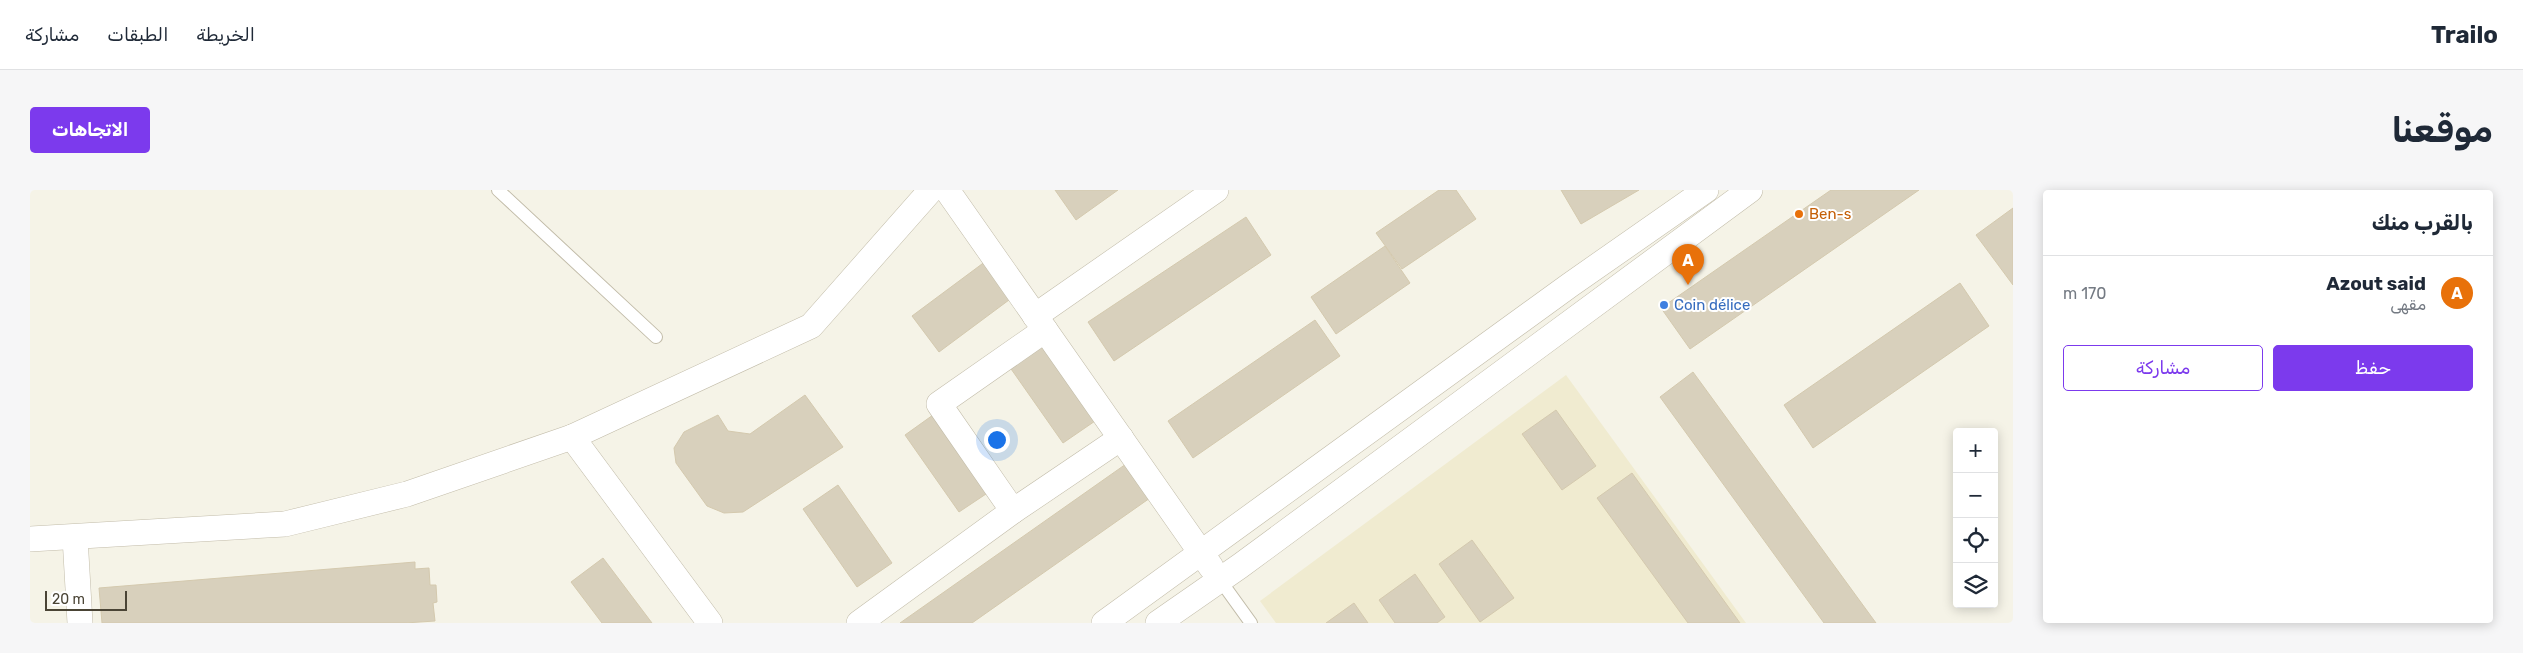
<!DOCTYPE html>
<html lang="ar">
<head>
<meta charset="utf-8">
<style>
  body { margin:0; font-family:Rubik,"Noto Naskh Arabic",sans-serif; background:#f6f6f7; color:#1f2937; direction:rtl }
  .controls { position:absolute; right:15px; bottom:15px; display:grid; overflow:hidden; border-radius:5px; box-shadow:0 2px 12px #0003 }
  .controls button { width:45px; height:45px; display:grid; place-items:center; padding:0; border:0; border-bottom:1px solid #e0e1e3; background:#fff; color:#1f2937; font:25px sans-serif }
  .scale { position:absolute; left:15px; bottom:12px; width:82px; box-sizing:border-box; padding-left:5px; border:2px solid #4a4435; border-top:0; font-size:14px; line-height:18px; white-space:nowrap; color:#4a4435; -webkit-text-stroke:4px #fff; paint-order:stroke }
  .you { position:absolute; left:966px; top:249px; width:18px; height:18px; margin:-12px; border:4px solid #fff; border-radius:50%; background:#1a73e8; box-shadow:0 0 0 8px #1a73e833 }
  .badge { display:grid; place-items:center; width:32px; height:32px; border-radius:50%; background:#7c3aed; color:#fff; font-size:16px; font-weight:700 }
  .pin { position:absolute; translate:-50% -41px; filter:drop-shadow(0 1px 2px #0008) }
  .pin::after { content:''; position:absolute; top:26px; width:18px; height:15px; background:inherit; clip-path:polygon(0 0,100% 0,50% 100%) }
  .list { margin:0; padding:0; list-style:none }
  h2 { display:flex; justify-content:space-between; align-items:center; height:65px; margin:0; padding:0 20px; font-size:21px }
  h2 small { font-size:16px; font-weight:400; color:#747a83 }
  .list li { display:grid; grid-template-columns:32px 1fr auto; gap:15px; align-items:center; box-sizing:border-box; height:75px; padding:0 20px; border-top:1px solid #e0e1e3 }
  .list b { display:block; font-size:19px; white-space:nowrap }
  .list p { margin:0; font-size:16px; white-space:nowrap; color:#747a83 }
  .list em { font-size:16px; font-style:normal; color:#747a83 }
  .actions { display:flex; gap:10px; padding:15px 20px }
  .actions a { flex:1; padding:11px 0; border:1px solid #7c3aed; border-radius:5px; text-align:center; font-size:18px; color:#7c3aed }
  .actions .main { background:#7c3aed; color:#fff }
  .icon { flex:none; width:28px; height:28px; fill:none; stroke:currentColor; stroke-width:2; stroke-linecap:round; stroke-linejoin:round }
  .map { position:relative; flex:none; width:1983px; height:433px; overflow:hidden; direction:ltr; border-radius:5px }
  header { display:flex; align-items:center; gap:30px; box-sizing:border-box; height:70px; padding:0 25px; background:#fff; border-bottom:1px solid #e0e1e3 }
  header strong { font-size:24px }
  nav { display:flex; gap:28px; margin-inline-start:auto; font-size:18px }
  .intro { display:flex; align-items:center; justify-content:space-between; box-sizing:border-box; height:120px; padding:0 30px }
  h1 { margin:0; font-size:35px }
  .button { padding:12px 22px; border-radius:5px; background:#7c3aed; color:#fff; font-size:18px; font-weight:700 }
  main { display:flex; gap:30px; padding:0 30px }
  aside { flex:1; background:#fff; border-radius:5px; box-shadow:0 2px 12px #0003 }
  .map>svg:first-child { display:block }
  .education { fill:#f0ebd0 }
  .building { fill:#d8d0bc; stroke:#d4c9ae }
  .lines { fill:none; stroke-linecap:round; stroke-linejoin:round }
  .lane-casing { stroke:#c2bca9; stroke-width:14 }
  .street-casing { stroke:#c2bca9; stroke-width:26 }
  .lane { stroke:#fff; stroke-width:12 }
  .street { stroke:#fff; stroke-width:25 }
  .food-dot { fill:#e8710a; stroke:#fff; stroke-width:2 }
  .shop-dot { fill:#3f7fe0; stroke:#fff; stroke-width:2 }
  .labels { text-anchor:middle; stroke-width:4; stroke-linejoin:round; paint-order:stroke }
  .food-label { font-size:15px; fill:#c56008; stroke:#fff; text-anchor:start }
  .shop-label { font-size:15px; fill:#366cbe; stroke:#fff; text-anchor:start }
</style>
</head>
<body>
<header>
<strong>Trailo</strong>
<nav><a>الخريطة</a><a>الطبقات</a><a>مشاركة</a></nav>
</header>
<div class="intro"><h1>موقعنا</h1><a class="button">الاتجاهات</a></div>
<main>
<aside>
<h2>بالقرب منك<small></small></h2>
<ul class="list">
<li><span class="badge" style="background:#e8710a">A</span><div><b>Azout said</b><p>مقهى</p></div><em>170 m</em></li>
</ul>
<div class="actions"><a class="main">حفظ</a><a>مشاركة</a></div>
</aside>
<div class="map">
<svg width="1983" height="433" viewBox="0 0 1983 433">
  <rect width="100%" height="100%" fill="#f5f3e7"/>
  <polygon class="education" points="1536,185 1716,433 1246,433 1230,411"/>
  <g class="building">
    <polygon points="1025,0 1088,0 1046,30"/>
    <polygon points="1409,0 1426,0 1446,29 1372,79 1346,43"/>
    <polygon points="1531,0 1609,0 1551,34"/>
    <polygon points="1801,0 1889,0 1660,159 1631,118"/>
    <polygon points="1983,18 1983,95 1946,45"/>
    <polygon points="1216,27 1241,65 1084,171 1058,132"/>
    <polygon points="1355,56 1380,93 1306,144 1281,107"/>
    <polygon points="956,71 983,107 909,162 882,126"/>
    <polygon points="1930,93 1959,136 1783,258 1754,215"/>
    <polygon points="1285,130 1310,166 1163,268 1138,231"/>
    <polygon points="1014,151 1068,229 1033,253 979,176"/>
    <polygon points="1663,182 1846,433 1794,433 1630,207"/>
    <polygon points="775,205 813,257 713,322 694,323 677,316 646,273 644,258 654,242 688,225 698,241 720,244"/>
    <polygon points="910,220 965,298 929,322 875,245"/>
    <polygon points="1526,220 1566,276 1532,300 1492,244"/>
    <polygon points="1096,274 1120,308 942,433 870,433"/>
    <polygon points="1602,283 1710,433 1658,433 1567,308"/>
    <polygon points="808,295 862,373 827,397 773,319"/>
    <polygon points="1442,350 1484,408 1450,432 1409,374"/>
    <polygon points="573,368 622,433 572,433 541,392"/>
    <polygon points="385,372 385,379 399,378 400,395 406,395 407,412 403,413 405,431 375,433 72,433 69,398"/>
    <polygon points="1385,384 1415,427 1407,433 1365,433 1349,410"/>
    <polygon points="1324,413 1338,433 1296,433"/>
  </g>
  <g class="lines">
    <g class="lane-casing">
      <g id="lane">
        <polyline points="468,0 626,147"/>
        <polyline points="1190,390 1221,433"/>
      </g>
    </g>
    <g class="street-casing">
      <g id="street">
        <polyline points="917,0 1181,377"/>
        <polyline points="1005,126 1186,0"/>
        <polyline points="542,247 680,433"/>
        <polyline points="983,321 1091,248"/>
        <polyline points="45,347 50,433"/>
        <polyline points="0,349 255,334 377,304 542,247 781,136 901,0"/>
        <polyline points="829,433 983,321 909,214 1015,140"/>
        <polyline points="1074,433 1540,95 1676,0"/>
        <polyline points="1128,433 1210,376 1720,0"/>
      </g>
    </g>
    <use href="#lane" class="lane"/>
    <use href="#street" class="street"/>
  </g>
  <circle class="food-dot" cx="1769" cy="24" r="5"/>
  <circle class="shop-dot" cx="1634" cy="115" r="5"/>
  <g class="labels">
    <g class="food-label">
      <text x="1779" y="29">Ben-s</text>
    </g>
    <g class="shop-label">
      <text x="1644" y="120">Coin délice</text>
    </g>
  </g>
</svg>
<div class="controls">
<button>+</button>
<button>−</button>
<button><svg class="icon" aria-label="locate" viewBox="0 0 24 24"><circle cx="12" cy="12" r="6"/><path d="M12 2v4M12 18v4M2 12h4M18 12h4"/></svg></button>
<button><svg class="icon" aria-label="layers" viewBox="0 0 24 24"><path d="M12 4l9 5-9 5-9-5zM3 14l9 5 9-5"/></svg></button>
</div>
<div class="scale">20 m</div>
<div class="you"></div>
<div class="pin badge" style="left:1658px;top:95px;background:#e8710a">A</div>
</div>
</main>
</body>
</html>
